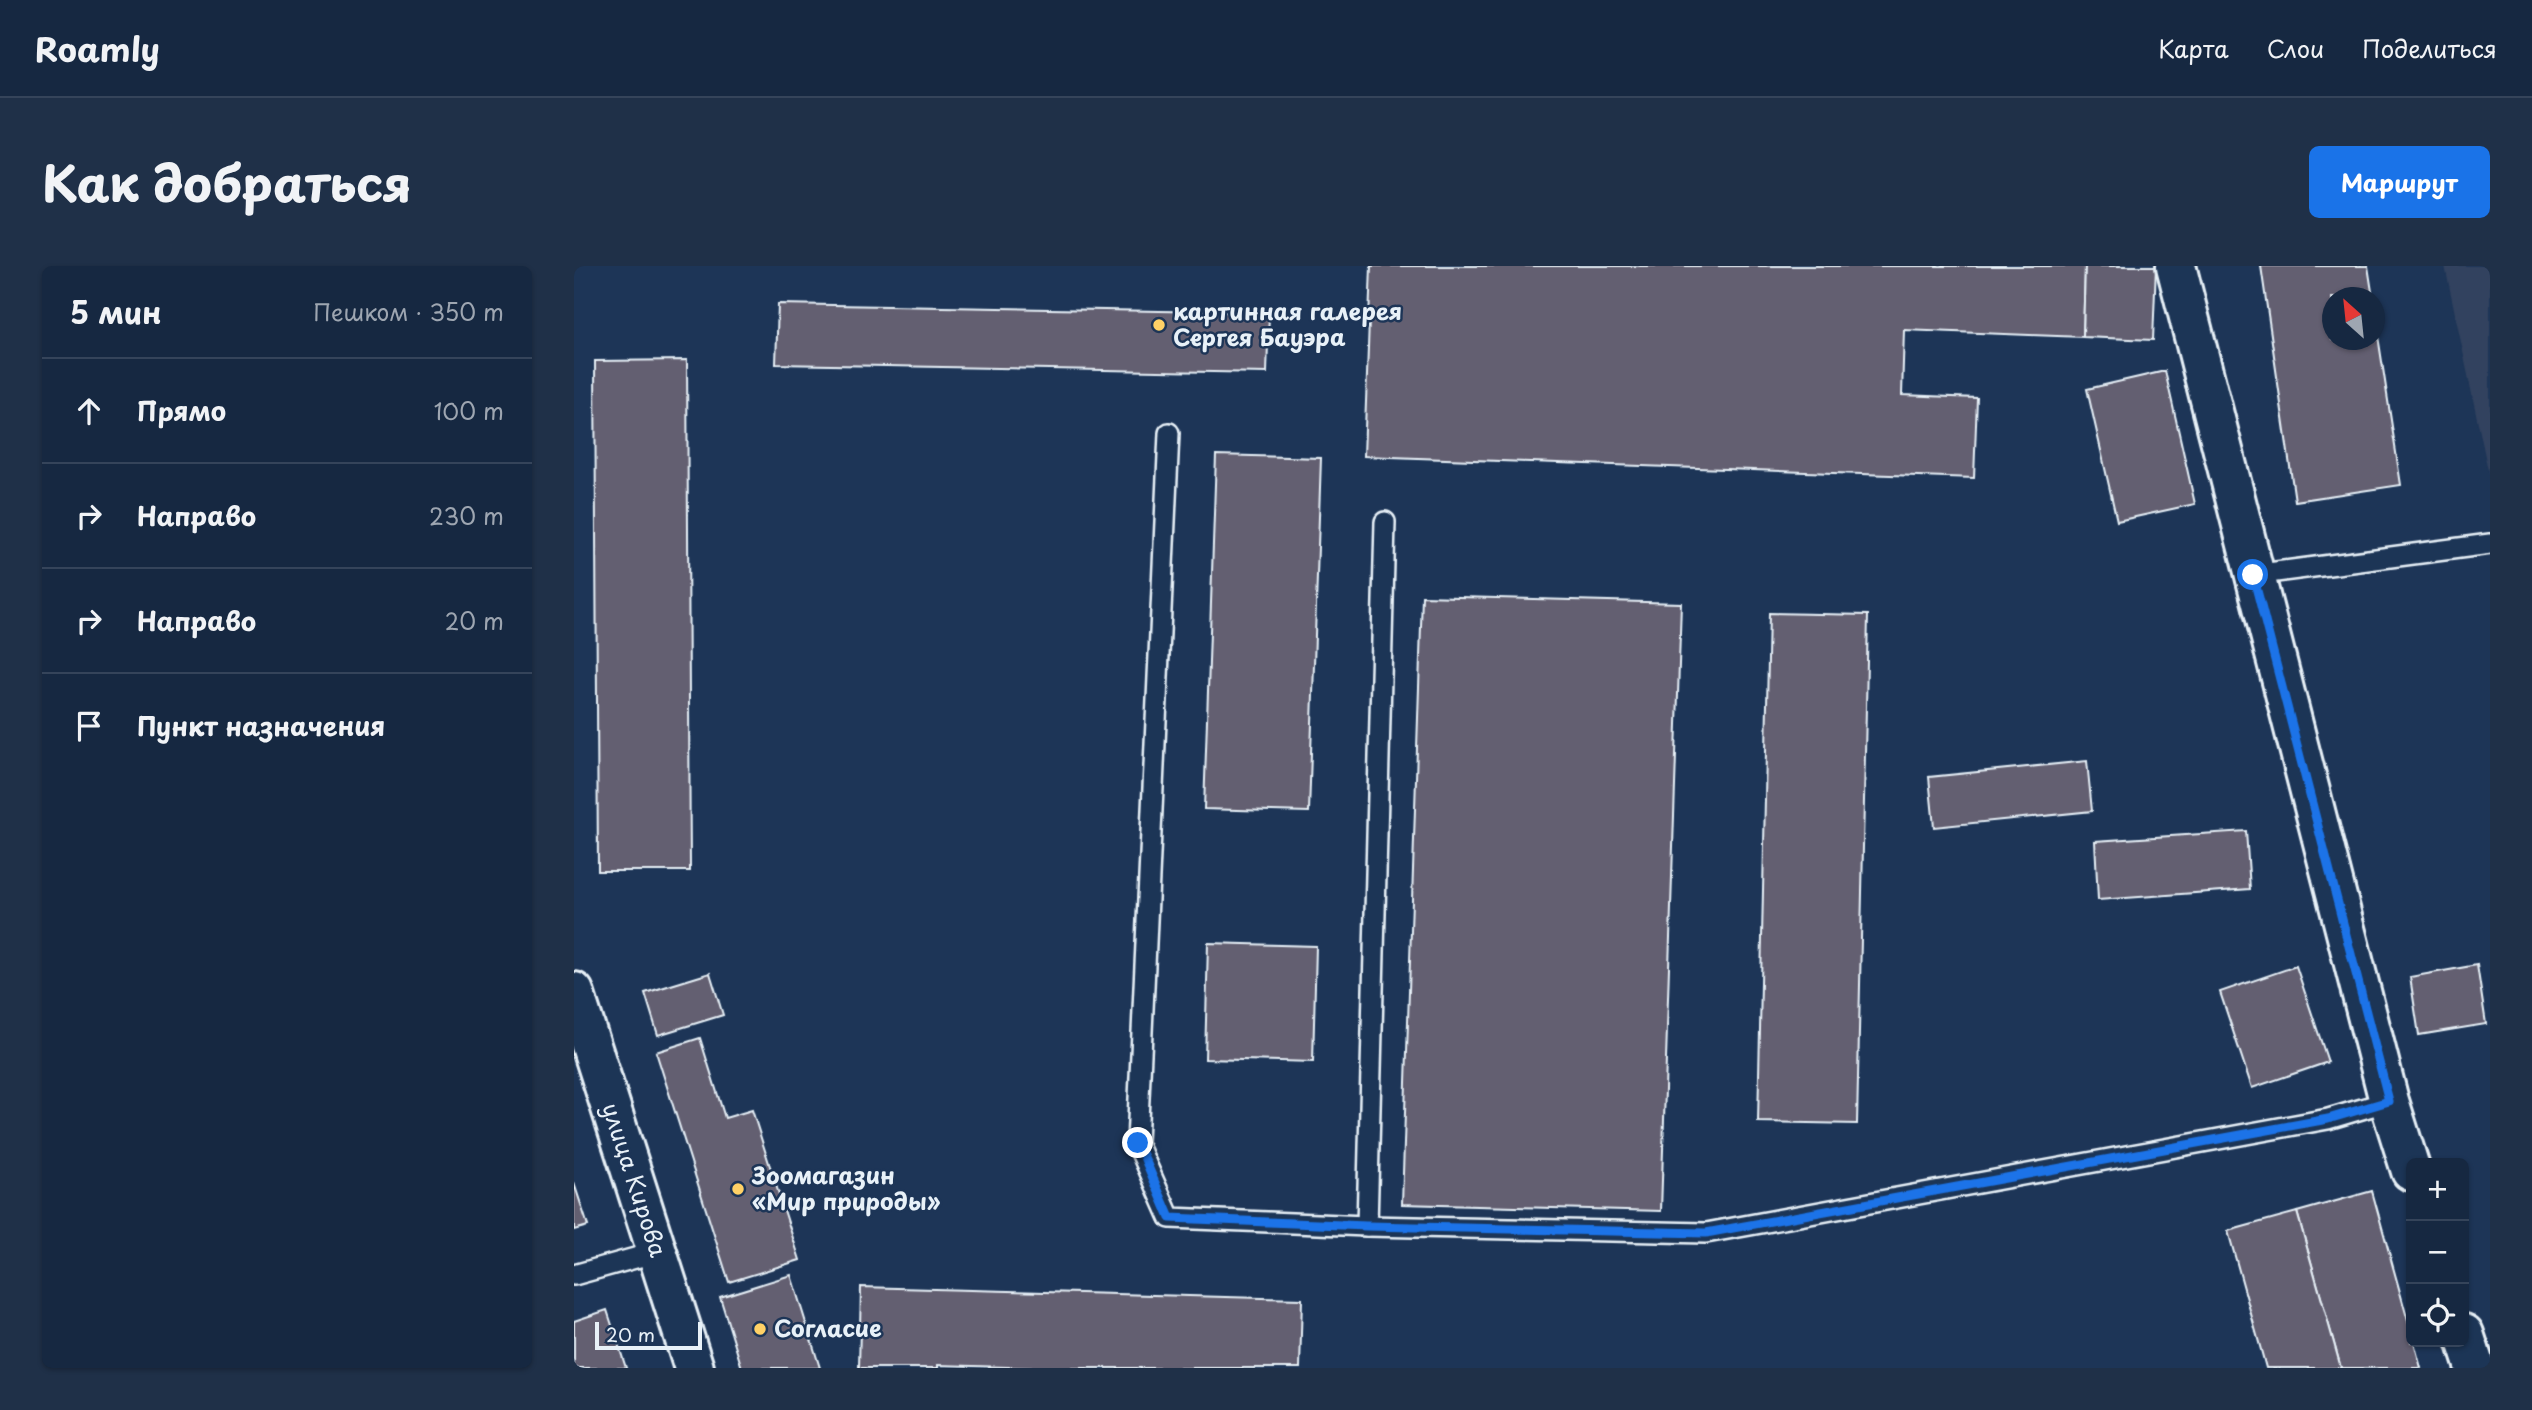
<!DOCTYPE html>
<html lang="ru">
<head>
<meta charset="utf-8">
<style>
  body { margin:0; font-family:"Playpen Sans",sans-serif; background:#1f3048; color:#f1f3f6 }
  .controls { position:absolute; right:21px; bottom:21px; display:grid; overflow:hidden; border-radius:10px; box-shadow:0 2px 5px #0004 }
  .controls button { width:63px; height:63px; display:grid; place-items:center; padding:0; border:0; border-bottom:2px solid #35445a; background:#162841; color:#f1f3f6; font:35px sans-serif }
  .compass { position:absolute; left:1748px; top:21px; width:63px; height:63px; border-radius:50%; background:#162841; box-shadow:0 2px 5px #0004; rotate:333deg }
  .scale { position:absolute; left:21px; bottom:18px; width:107px; box-sizing:border-box; padding-left:7px; border:4px solid #e8f1f8; border-top:0; font-size:19px; line-height:24px; white-space:nowrap; color:#e8f1f8; -webkit-text-stroke:5px #1d3557; paint-order:stroke }
  .stop { position:absolute; width:21px; height:21px; margin:-16px; border:5px solid #1a73e8; border-radius:50%; background:#fff }
  .stop.end { background:#1a73e8; border-color:#fff; box-shadow:0 2px 7px #0008 }
  .list { margin:0; padding:0; list-style:none }
  h2 { display:flex; justify-content:space-between; align-items:center; height:91px; margin:0; padding:0 28px; font-size:30px }
  h2 small { font-size:23px; font-weight:400; color:#9ea6b1 }
  .list li { display:grid; grid-template-columns:46px 1fr auto; gap:21px; align-items:center; box-sizing:border-box; height:105px; padding:0 28px; border-top:2px solid #35445a }
  .list b { display:block; font-size:26px; white-space:nowrap }
  .list em { font-size:23px; font-style:normal; color:#9ea6b1 }
  .icon { flex:none; width:38px; height:38px; fill:none; stroke:currentColor; stroke-width:2; stroke-linecap:round; stroke-linejoin:round }
  .map { position:relative; flex:none; width:1916px; height:1102px; overflow:hidden; border-radius:10px }
  header { display:flex; align-items:center; gap:42px; box-sizing:border-box; height:98px; padding:0 35px; background:#162841; border-bottom:2px solid #35445a }
  header strong { font-size:33px }
  nav { display:flex; gap:38px; margin-inline-start:auto; font-size:24px }
  .intro { display:flex; align-items:center; justify-content:space-between; box-sizing:border-box; height:168px; padding:0 42px }
  h1 { margin:0; font-size:49px }
  .button { padding:18px 32px; border-radius:10px; background:#1a73e8; color:#fff; font-size:24px; font-weight:700 }
  main { display:flex; gap:42px; padding:0 42px }
  aside { flex:1; background:#162841; border-radius:10px; box-shadow:0 2px 5px #0004 }
  .map>svg:first-child { display:block }
  .built { fill:#32425f }
  .building { fill:#635f71; stroke:#e8f1f8; stroke-width:2 }
  .lines { fill:none; stroke-linecap:round; stroke-linejoin:round }
  .service-casing { stroke:#e8f1f8; stroke-width:24 }
  .minor-casing { stroke:#e8f1f8; stroke-width:44 }
  .secondary-casing { stroke:#e8f1f8; stroke-width:44 }
  .service { stroke:#1d3557; stroke-width:19 }
  .minor { stroke:#1d3557; stroke-width:38 }
  .secondary { stroke:#1d3557; stroke-width:38 }
  .route { stroke:#1a73e8; stroke-width:9 }
  .poi-dot { fill:#ffd166; stroke:#1d3557; stroke-width:2.5 }
  .labels { text-anchor:middle; stroke-width:5; stroke-linejoin:round; paint-order:stroke }
  .poi-label { font-size:23px; font-weight:bold; fill:#e8f1f8; stroke:#1d3557; text-anchor:start }
  .street-label { font-size:23px; fill:#e8f1f8; stroke:#1d3557 }
</style>
</head>
<body>
<header>
<strong>Roamly</strong>
<nav><a>Карта</a><a>Слои</a><a>Поделиться</a></nav>
</header>
<div class="intro"><h1>Как добраться</h1><a class="button">Маршрут</a></div>
<main>
<aside>
<h2>5 мин<small>Пешком · 350 m</small></h2>
<ul class="list">
<li><svg class="icon" aria-label="ahead" viewBox="0 0 24 24"><path d="M12 20V5M6 11l6-6 6 6"/></svg><div><b>Прямо</b></div><em>100 m</em></li>
<li><svg class="icon" aria-label="right" viewBox="0 0 24 24"><path d="M7 20v-9h11M14 6l5 5-5 5"/></svg><div><b>Направо</b></div><em>230 m</em></li>
<li><svg class="icon" aria-label="right" viewBox="0 0 24 24"><path d="M7 20v-9h11M14 6l5 5-5 5"/></svg><div><b>Направо</b></div><em>20 m</em></li>
<li><svg class="icon" aria-label="arrive" viewBox="0 0 24 24"><path d="M6 21V4h12l-3 4 3 4H6"/></svg><div><b>Пункт назначения</b></div></li>
</ul>
</aside>
<div class="map">
<svg width="1916" height="1102" viewBox="0 0 1916 1102">
  <rect width="100%" height="100%" fill="#1d3557"/>
  <filter id="ink" filterUnits="userSpaceOnUse"><feTurbulence type="fractalNoise" baseFrequency=".0143" numOctaves="2"/><feDisplacementMap in="SourceGraphic" scale="14" xChannelSelector="R" yChannelSelector="G"/><feConvolveMatrix kernelMatrix="1 2 1 2 8 2 1 2 1" color-interpolation-filters="sRGB"/></filter>
  <g filter="url(#ink)">
    <polygon class="built" points="1871,0 1914,0 1916,10 1916,214"/>
    <g class="building">
      <polygon points="797,0 1511,0 1509,71 1330,64 1328,129 1403,132 1400,212 790,190"/>
      <polygon points="1511,0 1582,0 1579,74 1509,71"/>
      <polygon points="1687,0 1794,0 1799,32 1758,32 1758,74 1800,74 1800,44 1827,219 1721,235"/>
      <polygon points="204,38 695,47 693,107 202,98"/>
      <polygon points="113,94 116,605 24,605 21,95"/>
      <polygon points="1591,105 1621,238 1543,255 1513,123"/>
      <polygon points="642,189 747,192 735,546 630,543"/>
      <polygon points="848,330 1107,337 1087,945 828,938"/>
      <polygon points="1195,347 1294,349 1283,858 1184,856"/>
      <polygon points="1513,495 1518,545 1360,561 1355,511"/>
      <polygon points="1672,565 1676,623 1524,634 1521,575"/>
      <polygon points="634,677 742,680 739,796 631,793"/>
      <polygon points="1903,699 1912,758 1845,769 1836,711"/>
      <polygon points="1722,700 1754,796 1678,822 1646,726"/>
      <polygon points="136,707 149,749 84,769 71,727"/>
      <polygon points="126,772 151,852 178,844 226,994 155,1016 82,786"/>
      <polygon points="0,917 14,960 0,964"/>
      <polygon points="1798,925 1837,1066 1837,1076 1840,1076 1847,1102 1767,1102 1723,946"/>
      <polygon points="1723,946 1767,1102 1692,1102 1654,965"/>
      <polygon points="217,1009 246,1102 168,1102 146,1031"/>
      <polygon points="287,1021 728,1033 726,1102 469,1102 364,1099 364,1102 285,1102"/>
      <polygon points="33,1044 52,1102 0,1102 0,1055"/>
    </g>
    <g class="lines">
      <g class="service-casing">
        <g id="service">
          <polyline points="595,167 563,877 596,952 793,960 1132,967 1754,853 1815,835"/>
          <polyline points="1679,309 1916,278"/>
          <polyline points="793,960 811,256"/>
          <polyline points="0,1009 83,986"/>
        </g>
      </g>
      <g class="minor-casing">
        <g id="minor">
          <polyline points="1602,0 1815,835 1837,905"/>
          <polyline points="1890,1068 1901,1102"/>
        </g>
      </g>
      <g class="secondary-casing">
        <polyline id="secondary" points="0,726 120,1102"/>
      </g>
      <use href="#service" class="service"/>
      <use href="#minor" class="minor"/>
      <use href="#secondary" class="secondary"/>
    </g>
  </g>
  <g class="lines" filter="url(#ink)">
    <polyline class="route" points="564,877 596,952 793,960 1132,967 1754,853 1815,835 1679,309"/>
  </g>
  <g class="poi-dot">
    <circle cx="585" cy="59" r="7"/>
    <circle cx="164" cy="923" r="7"/>
    <circle cx="186" cy="1063" r="7"/>
  </g>
  <g class="labels">
    <g class="poi-label">
      <text x="599" y="54">картинная галерея<tspan x="599" dy="26">Сергея Бауэра</tspan></text>
      <text x="178" y="918">Зоомагазин<tspan x="178" dy="26">«Мир природы»</tspan></text>
      <text x="200" y="1071">Согласие</text>
    </g>
    <g class="street-label">
      <text transform="translate(60 914) rotate(72)" y="8">улица Кирова</text>
    </g>
  </g>
</svg>
<div class="controls">
<button>+</button>
<button>−</button>
<button><svg class="icon" aria-label="locate" viewBox="0 0 24 24"><circle cx="12" cy="12" r="6"/><path d="M12 2v4M12 18v4M2 12h4M18 12h4"/></svg></button>
</div>
<svg class="compass" viewBox="-18 -18 36 36"><path d="M0-13l5 13h-10z" fill="#e53935"/><path d="M0 13l5-13h-10z" fill="#9ea6b1"/></svg>
<div class="scale">20 m</div>
<div class="stop" style="left:1679px;top:309px"></div>
<div class="stop end" style="left:564px;top:877px"></div>
</div>
</main>
</body>
</html>
